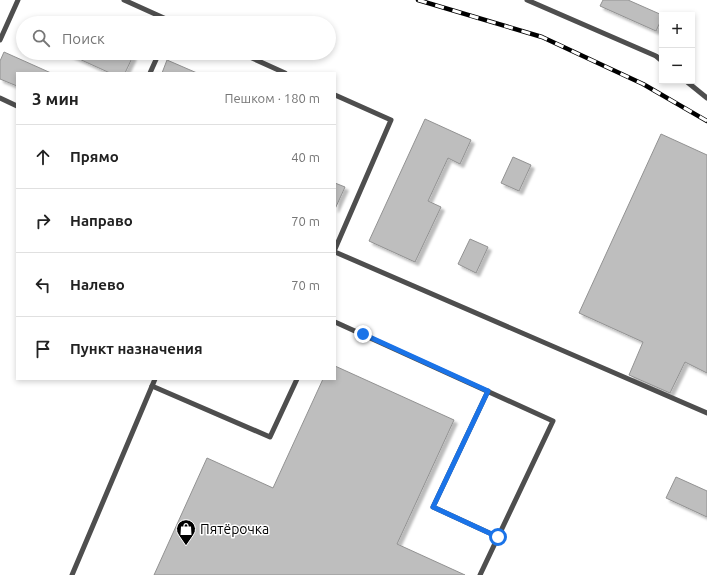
<!DOCTYPE html>
<html lang="ru">
<head>
<meta charset="utf-8">
<style>
  body { margin:0; font-family:Ubuntu,sans-serif; background:#f6f6f6; color:#222 }
  .controls { position:absolute; right:12px; top:12px; display:grid; overflow:hidden; border-radius:0px; box-shadow:0 2px 6px #0003 }
  .controls button { width:36px; height:36px; display:grid; place-items:center; padding:0; border:0; border-bottom:1px solid #e0e0e0; background:#fff; color:#222; font:20px sans-serif }
  .stop { position:absolute; width:12px; height:12px; margin:-9px; border:3px solid #1a73e8; border-radius:50%; background:#fff }
  .stop.end { background:#1a73e8; border-color:#fff; box-shadow:0 1px 4px #0008 }
  .list { margin:0; padding:0; list-style:none }
  h2 { display:flex; justify-content:space-between; align-items:center; height:52px; margin:0; padding:0 16px; font-size:17px }
  h2 small { font-size:13px; font-weight:400; color:#767676 }
  .list li { display:grid; grid-template-columns:26px 1fr auto; gap:12px; align-items:center; box-sizing:border-box; height:64px; padding:0 16px; border-top:1px solid #e0e0e0 }
  .list b { display:block; font-size:15px; white-space:nowrap }
  .list em { font-size:13px; font-style:normal; color:#767676 }
  .icon { flex:none; width:22px; height:22px; fill:none; stroke:currentColor; stroke-width:2; stroke-linecap:round; stroke-linejoin:round }
  .map { position:relative; flex:none; width:707px; height:575px; overflow:hidden }
  .search { position:absolute; background:#fff; box-shadow:0 2px 6px #0003; left:16px; top:16px; width:320px; height:44px; display:flex; align-items:center; gap:10px; box-sizing:border-box; padding:0 14px; border-radius:22px; color:#767676; font-size:15px }
  .panel { position:absolute; background:#fff; box-shadow:0 2px 6px #0003; left:16px; top:72px; width:320px; height:308px; border-radius:0px }
  .map>svg:first-child { display:block }
  .building { fill:#bebebe; stroke:#929292; filter:url(#shadow) }
  .lines { fill:none; stroke-linecap:round; stroke-linejoin:round }
  .lane { stroke:#4e4e4e; stroke-width:5 }
  .rail-casing { stroke:#000; stroke-width:4.5 }
  .rail { stroke:#fff; stroke-width:3; stroke-dasharray:9; stroke-linecap:butt }
  .route { stroke:#1a73e8; stroke-width:5 }
  .labels { text-anchor:middle; stroke-width:3; stroke-linejoin:round; paint-order:stroke }
  .poi-label { font-size:14px; fill:#000; stroke:#fff; text-anchor:start }
</style>
</head>
<body>
<div class="map">
<svg width="707" height="575" viewBox="0 0 707 575">
  <defs>
    <filter id="shadow"><feDropShadow dx="3.5" dy="3.5" stdDeviation="1" flood-color="#0004"/></filter>
  </defs>
  <rect width="100%" height="100%" fill="#fff"/>
  <g class="building">
    <polygon points="603,0 628,0 662,15 662,18 656,31 600,6"/>
    <polygon points="4,52 51,73 17,73 17,86 0,79 0,61"/>
    <polygon points="66,53 126,53 133,56 125,73 110,73"/>
    <polygon points="167,60 197,73 162,73"/>
    <polygon points="425,119 471,140 460,164 448,158 428,201 441,207 415,262 369,241"/>
    <polygon points="661,134 707,155 707,373 685,362 670,393 629,375 643,342 579,313"/>
    <polygon points="513,157 531,165 519,191 501,183"/>
    <polygon points="335,183 345,187 335,209"/>
    <polygon points="470,239 488,247 476,273 458,264"/>
    <polygon points="335,366 454,420 397,544 465,575 154,575 207,458 273,488 323,379 335,379"/>
    <polygon points="676,477 707,491 707,517 666,498"/>
  </g>
  <g class="lines">
    <g class="lane">
      <polyline points="124,0 175,23"/>
      <polyline points="527,0 656,56 662,61"/>
      <polyline points="0,40 18,0"/>
      <polyline points="241,53 285,73"/>
      <polyline points="150,73 159,53"/>
      <polyline points="686,81 707,98"/>
      <polyline points="335,95 391,120 335,249"/>
      <polyline points="0,98 17,106"/>
      <polyline points="335,252 707,413"/>
      <polyline points="335,322 553,421 480,575"/>
      <polyline points="152,386 270,437 297,379"/>
      <polyline points="488,391 433,507 498,537"/>
      <polyline points="72,575 155,379"/>
    </g>
    <g class="rail-casing">
      <polyline id="rail" points="418,0 542,37 643,84 707,121"/>
    </g>
    <use href="#rail" class="rail"/>
  </g>
  <g class="lines">
    <polyline class="route" points="363,334 488,391 433,507 498,537"/>
  </g>
  <defs>
    <g id="shop-pin" transform="scale(1)"><path d="M0 17L-7.5 6A9.5 9.5 0 1 1 7.5 6Z" fill="#000" stroke="#fff"/><path d="M-5-2.5h2.3a2.7 3.5 0 0 1 5.4 0H5L5.5 6h-11ZM-1.5-2.5h3a1.5 2.3 0 0 0-3 0Z" fill="#fff"/></g>
  </defs>
  <g fill-rule="evenodd">
    <use href="#shop-pin" x="186" y="529"/>
  </g>
  <g class="labels">
    <g class="poi-label">
      <text x="200" y="534">Пятёрочка</text>
    </g>
  </g>
</svg>
<div class="controls">
<button>+</button>
<button>−</button>
</div>
<div class="stop" style="left:498px;top:537px"></div>
<div class="stop end" style="left:363px;top:334px"></div>
<div class="search"><svg class="icon" aria-label="search" viewBox="0 0 24 24"><circle cx="10" cy="10" r="6"/><path d="M15 15l6 6"/></svg>Поиск</div>
<section class="panel">
<h2>3 мин<small>Пешком · 180 m</small></h2>
<ul class="list">
<li><svg class="icon" aria-label="ahead" viewBox="0 0 24 24"><path d="M12 20V5M6 11l6-6 6 6"/></svg><div><b>Прямо</b></div><em>40 m</em></li>
<li><svg class="icon" aria-label="right" viewBox="0 0 24 24"><path d="M7 20v-9h11M14 6l5 5-5 5"/></svg><div><b>Направо</b></div><em>70 m</em></li>
<li><svg class="icon" aria-label="left" viewBox="0 0 24 24"><path d="M17 20v-9H6M10 6l-5 5 5 5"/></svg><div><b>Налево</b></div><em>70 m</em></li>
<li><svg class="icon" aria-label="arrive" viewBox="0 0 24 24"><path d="M6 21V4h12l-3 4 3 4H6"/></svg><div><b>Пункт назначения</b></div></li>
</ul>
</section>
</div>
</body>
</html>
